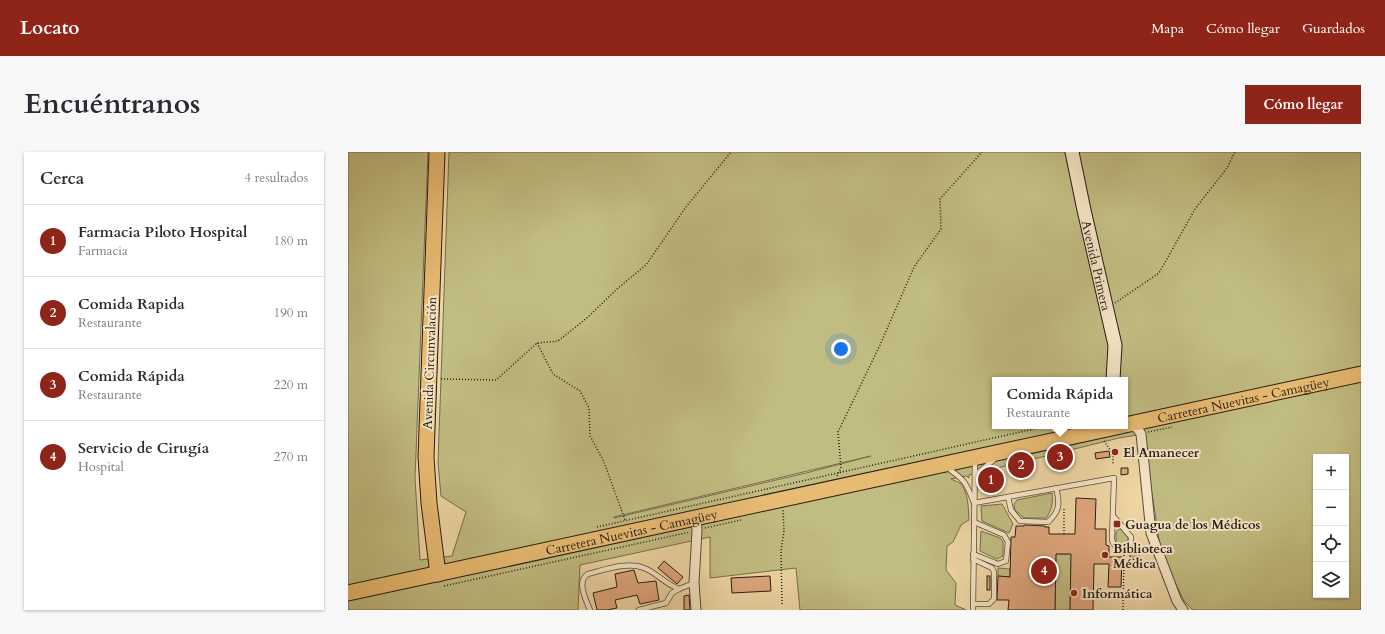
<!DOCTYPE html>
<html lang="es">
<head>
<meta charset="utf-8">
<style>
  body { margin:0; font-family:Cardo,serif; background:#f7f7f7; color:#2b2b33 }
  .controls { position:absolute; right:12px; bottom:12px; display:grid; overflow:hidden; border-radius:0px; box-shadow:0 1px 3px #0004 }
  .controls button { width:36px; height:36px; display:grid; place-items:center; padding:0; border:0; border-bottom:1px solid #e1e1e2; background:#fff; color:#2b2b33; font:20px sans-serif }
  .you { position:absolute; left:493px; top:197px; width:14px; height:14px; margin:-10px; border:3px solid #fff; border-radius:50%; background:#1a73e8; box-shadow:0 0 0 6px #1a73e833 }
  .badge { display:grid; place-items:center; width:26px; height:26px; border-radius:50%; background:#8f2418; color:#fff; font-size:13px; font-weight:700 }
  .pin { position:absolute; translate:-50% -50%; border:2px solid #fff; box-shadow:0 1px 4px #0006 }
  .popup { position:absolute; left:644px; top:225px; width:136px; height:52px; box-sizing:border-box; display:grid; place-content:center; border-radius:0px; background:#fff; filter:drop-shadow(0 1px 3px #0005); font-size:13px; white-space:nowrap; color:#7c7c81 }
  .popup b { font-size:15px; color:#2b2b33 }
  .popup::after { content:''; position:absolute; left:50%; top:100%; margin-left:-8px; border:8px solid transparent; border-top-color:#fff }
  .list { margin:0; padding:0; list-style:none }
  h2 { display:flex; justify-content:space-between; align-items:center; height:52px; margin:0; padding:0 16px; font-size:17px }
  h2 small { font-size:13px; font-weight:400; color:#7c7c81 }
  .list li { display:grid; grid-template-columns:26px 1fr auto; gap:12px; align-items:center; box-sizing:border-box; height:72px; padding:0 16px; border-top:1px solid #e1e1e2 }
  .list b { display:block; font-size:15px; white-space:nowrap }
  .list p { margin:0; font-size:13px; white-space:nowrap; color:#7c7c81 }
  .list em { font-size:13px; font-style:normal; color:#7c7c81 }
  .icon { flex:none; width:22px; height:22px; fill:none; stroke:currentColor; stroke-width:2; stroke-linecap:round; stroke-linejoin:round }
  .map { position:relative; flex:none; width:1013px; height:458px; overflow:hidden; border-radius:0px }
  header { display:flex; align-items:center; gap:24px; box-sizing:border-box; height:56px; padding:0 20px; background:#8f2418; color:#fff }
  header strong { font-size:19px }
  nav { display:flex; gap:22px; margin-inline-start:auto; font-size:14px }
  .intro { display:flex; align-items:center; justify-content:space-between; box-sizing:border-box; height:96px; padding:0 24px }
  h1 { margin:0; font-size:28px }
  .button { padding:10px 18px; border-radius:0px; background:#8f2418; color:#fff; font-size:14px; font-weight:700 }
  main { display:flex; gap:24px; padding:0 24px }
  aside { flex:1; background:#fff; border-radius:0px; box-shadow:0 1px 3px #0004 }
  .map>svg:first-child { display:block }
  .green { fill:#c1bc81; stroke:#746c4c; fill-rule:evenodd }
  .building { fill:#dfa67c; stroke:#271b17 }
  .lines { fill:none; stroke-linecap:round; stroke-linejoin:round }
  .service-casing { stroke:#594a3a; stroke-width:6 }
  .minor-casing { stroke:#594a3a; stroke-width:11 }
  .secondary-casing { stroke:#271b17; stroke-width:15 }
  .trunk-casing { stroke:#271b17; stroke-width:17 }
  .path { stroke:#271b17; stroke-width:1.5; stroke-dasharray:1 2; stroke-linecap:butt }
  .service { stroke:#f5e4c4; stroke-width:4.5 }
  .minor { stroke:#f5e4c4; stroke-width:9 }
  .secondary { stroke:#f5e4c4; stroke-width:13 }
  .trunk { stroke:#e8bb72; stroke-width:15 }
  .poi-dot { fill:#8f2418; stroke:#f5e4c4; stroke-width:1.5 }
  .labels { text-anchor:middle; stroke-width:4; stroke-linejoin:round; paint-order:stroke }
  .street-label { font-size:13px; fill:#271b17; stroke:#f5e4c4 }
  .poi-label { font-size:13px; font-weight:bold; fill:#271b17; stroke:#f5e4c4; text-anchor:start }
</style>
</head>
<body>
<header>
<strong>Locato</strong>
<nav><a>Mapa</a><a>Cómo llegar</a><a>Guardados</a></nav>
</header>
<div class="intro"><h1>Encuéntranos</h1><a class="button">Cómo llegar</a></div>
<main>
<aside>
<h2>Cerca<small>4 resultados</small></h2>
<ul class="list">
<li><span class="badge">1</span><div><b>Farmacia Piloto Hospital</b><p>Farmacia</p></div><em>180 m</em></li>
<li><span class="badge">2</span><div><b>Comida Rapida</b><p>Restaurante</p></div><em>190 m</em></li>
<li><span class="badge">3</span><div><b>Comida Rápida</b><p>Restaurante</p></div><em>220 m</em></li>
<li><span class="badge">4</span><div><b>Servicio de Cirugía</b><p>Hospital</p></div><em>270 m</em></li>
</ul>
</aside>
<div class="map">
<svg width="1013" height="458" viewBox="0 0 1013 458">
  <rect width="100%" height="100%" fill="#efd6a5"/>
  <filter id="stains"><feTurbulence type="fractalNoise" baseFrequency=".005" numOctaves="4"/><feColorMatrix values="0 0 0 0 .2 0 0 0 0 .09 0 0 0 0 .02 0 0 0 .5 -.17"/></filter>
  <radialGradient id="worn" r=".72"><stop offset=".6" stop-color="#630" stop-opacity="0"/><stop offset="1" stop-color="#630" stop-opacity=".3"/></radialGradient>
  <g class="green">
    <path d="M0,0H80L67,326L72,408L104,404L118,360L93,344L90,311L101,0H1013V458H845L836,449L813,401L795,282L771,286L621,323V326L618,324L603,327C606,328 609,330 612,331C621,340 620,357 621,368L613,373L605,390L599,394L598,418L608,431L607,453L618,458H452L448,416L362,426V385L232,413L230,458H0ZM647,228H777V274H647ZM523,304L458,321L266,366V365ZM968,305H998V443H968Z"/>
    <path d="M704,341C705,351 704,358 698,366H676L667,358L666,352L669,348Z"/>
    <polygon points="654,352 665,372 661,381 634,369 633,354"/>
    <path d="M771,377L775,378L780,386C780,391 777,394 772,393L768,390V380Z"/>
    <polygon points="633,379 652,386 655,390 655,404 649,407 632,399"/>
    <polygon points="708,394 711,394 711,402 720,402 721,394 724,394 722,458 707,458"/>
    <polygon points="650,416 662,417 662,425 650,424"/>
  </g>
  <g class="building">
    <polygon points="761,299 762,305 748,307 747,301"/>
    <polygon points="773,316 780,316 780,322 773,323"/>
    <rect x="632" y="328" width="19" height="9"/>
    <polygon points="728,346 748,347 747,377 758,377 758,393 761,394 761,405 774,405 773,435 760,435 761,412 746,412 745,458 722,458 723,402 708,402 707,458 660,458 661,448 649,448 650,424 662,425 663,385 667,385 668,374 676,374 676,373 697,374 697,375 701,375 701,382 727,382"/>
    <polygon points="782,400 791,400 791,408 782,407"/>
    <polygon points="316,409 335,425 329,432 310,416"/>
    <polygon points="286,418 290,431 308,429 311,448 292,452 289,443 267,448 269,456 259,458 249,458 245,441 269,435 267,422"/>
    <polygon points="422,424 423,439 384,441 383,426"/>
    <rect x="639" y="424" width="3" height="14"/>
    <polygon points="341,443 342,458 336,458 336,444"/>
  </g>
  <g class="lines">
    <g class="service-casing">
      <g id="service">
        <path d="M598,315C617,328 618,330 626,351L766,326L764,388C768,401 784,399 783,385L766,365"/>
        <polyline points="627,323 648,306"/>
        <path d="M660,345L663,358L672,369L700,370C712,359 712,351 708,336"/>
        <polyline points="625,402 650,412 658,409 660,390 656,383 626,370"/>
        <polyline points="625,452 641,452 646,447 646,420 644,416 625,407"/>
        <path d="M242,458C238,448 228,429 240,422C256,418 280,409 296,416C309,421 317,432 331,437L346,431"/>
        <polyline points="291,458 318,451 324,441 331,437"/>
        <polyline points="625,458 627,307"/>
      </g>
    </g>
    <g class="minor-casing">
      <g id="minor">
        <polyline points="780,273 789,276 793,282 803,381 829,449 835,458"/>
        <polyline points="348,366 349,378 346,431 348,458"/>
      </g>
    </g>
    <g class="secondary-casing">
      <g id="secondary">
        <path id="s1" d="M724,0L736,58L767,193L765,228"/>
      </g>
    </g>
    <g class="trunk-casing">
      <g id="trunk">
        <polyline points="89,0 78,305 81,351 90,422"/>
        <path id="s2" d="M777,273L1013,222"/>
        <path id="s3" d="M0,441L773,274"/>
      </g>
    </g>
    <g class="path">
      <polyline points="767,151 811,121 847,57 879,16 887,0"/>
      <polyline points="189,191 205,222 232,239 241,256 242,284 256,310 277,368"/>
      <polyline points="93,227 148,228 189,191 210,189 240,165 270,136 298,113 338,55 383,0"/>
      <polyline points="800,280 824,275"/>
      <polyline points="756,289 765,302 765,313"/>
      <polyline points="489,324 493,316 490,280 532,193 566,115 593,77 592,47 634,0"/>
      <polyline points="249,375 699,274"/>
      <polyline points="357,376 393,368"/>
      <polyline points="716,382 716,356"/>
      <polyline points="96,434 342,380"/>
      <polyline points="434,452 433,399 436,379 435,358"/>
      <polyline points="775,458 776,403"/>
    </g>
    <use href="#service" class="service"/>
    <use href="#minor" class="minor"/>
    <use href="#secondary" class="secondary"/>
    <use href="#trunk" class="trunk"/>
  </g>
  <g class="poi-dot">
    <circle cx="767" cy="300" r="4"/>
    <rect x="765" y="368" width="8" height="8" rx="2"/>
    <circle cx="757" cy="403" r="4"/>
    <circle cx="726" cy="441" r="4"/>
  </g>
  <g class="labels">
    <g class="street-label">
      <text dy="5" stroke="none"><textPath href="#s1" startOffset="116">Avenida Primera</textPath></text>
      <text transform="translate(81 211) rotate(-88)" y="5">Avenida Circunvalación</text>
      <text dy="5" stroke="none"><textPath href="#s2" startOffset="121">Carretera Nuevitas - Camagüey</textPath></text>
      <text dy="5" stroke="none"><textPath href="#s3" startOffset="290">Carretera Nuevitas - Camagüey</textPath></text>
    </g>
    <g class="poi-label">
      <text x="775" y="305">El Amanecer</text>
      <text x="777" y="377">Guagua de los Médicos</text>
      <text x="765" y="401">Biblioteca<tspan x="765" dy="15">Médica</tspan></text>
      <text x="734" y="446">Informática</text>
    </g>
  </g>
  <rect width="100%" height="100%" filter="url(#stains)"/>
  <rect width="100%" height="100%" fill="url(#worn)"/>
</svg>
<div class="controls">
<button>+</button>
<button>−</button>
<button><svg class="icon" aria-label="locate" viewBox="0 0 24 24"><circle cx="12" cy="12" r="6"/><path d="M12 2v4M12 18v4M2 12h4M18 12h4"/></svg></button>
<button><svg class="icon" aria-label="layers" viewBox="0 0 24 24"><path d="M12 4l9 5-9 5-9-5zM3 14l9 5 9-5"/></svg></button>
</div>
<div class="you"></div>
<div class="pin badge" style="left:643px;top:328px">1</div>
<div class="pin badge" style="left:673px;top:313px">2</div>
<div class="pin badge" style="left:712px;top:305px">3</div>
<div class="popup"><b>Comida Rápida</b>Restaurante</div>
<div class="pin badge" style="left:696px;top:419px">4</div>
</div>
</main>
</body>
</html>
